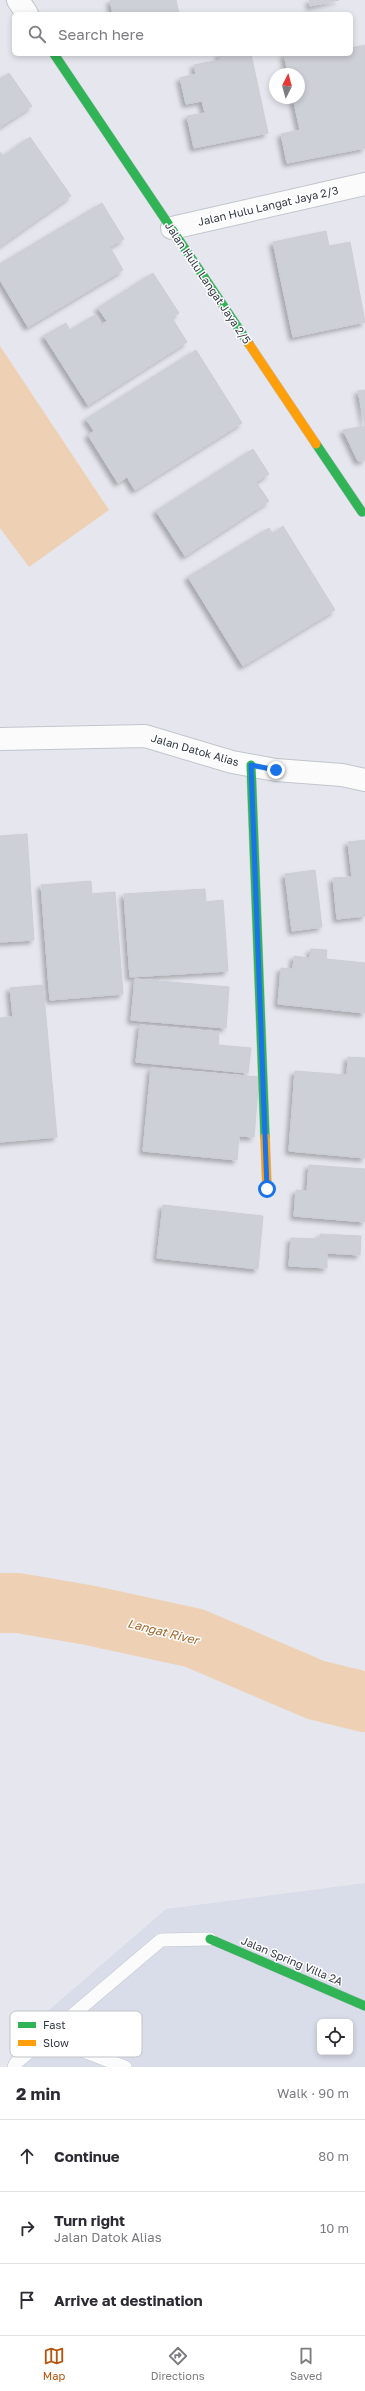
<!DOCTYPE html>
<html lang="en">
<head>
<meta charset="utf-8">
<style>
  body { margin:0; font-family:"Golos Text",sans-serif; background:#f2f2f3; color:#2b2b33 }
  .controls { position:absolute; right:12px; bottom:12px; display:grid; overflow:hidden; border-radius:6px; box-shadow:0 2px 6px #0003 }
  .controls button { width:36px; height:36px; display:grid; place-items:center; padding:0; border:0; border-bottom:1px solid #e1e1e2; background:#fff; color:#2b2b33; font:20px sans-serif }
  .compass { position:absolute; left:269px; top:68px; width:36px; height:36px; border-radius:50%; background:#fff; box-shadow:0 2px 6px #0003; rotate:6deg }
  .stop { position:absolute; width:12px; height:12px; margin:-9px; border:3px solid #1a73e8; border-radius:50%; background:#fff }
  .stop.end { background:#1a73e8; border-color:#fff; box-shadow:0 1px 4px #0008 }
  .list { margin:0; padding:0; list-style:none }
  h2 { display:flex; justify-content:space-between; align-items:center; height:52px; margin:0; padding:0 16px; font-size:17px }
  h2 small { font-size:13px; font-weight:400; color:#7c7c81 }
  .list li { display:grid; grid-template-columns:26px 1fr auto; gap:12px; align-items:center; box-sizing:border-box; height:72px; padding:0 16px; border-top:1px solid #e1e1e2 }
  .list b { display:block; font-size:15px; white-space:nowrap }
  .list p { margin:0; font-size:13px; white-space:nowrap; color:#7c7c81 }
  .list em { font-size:13px; font-style:normal; color:#7c7c81 }
  .icon { flex:none; width:22px; height:22px; fill:none; stroke:currentColor; stroke-width:2; stroke-linecap:round; stroke-linejoin:round }
  .map { position:relative; flex:none; width:365px; height:2067px; overflow:hidden }
  .search { position:absolute; background:#fff; box-shadow:0 2px 6px #0003; left:12px; right:12px; top:12px; height:44px; display:flex; align-items:center; gap:10px; box-sizing:border-box; padding:0 14px; border-radius:6px; color:#7c7c81; font-size:15px }
  .sheet { height:268px; background:#fff }
  nav { display:flex; justify-content:space-around; align-items:center; box-sizing:border-box; height:56px; border-top:1px solid #e1e1e2; background:#fff; font-size:11px; color:#7c7c81 }
  nav a { display:grid; justify-items:center; gap:2px }
  nav .on { color:#b45309 }
  .map>svg:first-child { display:block }
  .residential { fill:#d9dce9; fill-rule:evenodd }
  .water { fill:#eed1b4 }
  .lines { fill:none; stroke-linecap:round; stroke-linejoin:round }
  .river { stroke:#eed1b4; stroke-width:60 }
  .building { fill:#ced0d7; stroke:#ccced6; filter:url(#shadow) }
  .lane-casing { stroke:#c2c5cc; stroke-width:14 }
  .street-casing { stroke:#c2c5cc; stroke-width:24 }
  .fast-casing { stroke:#c1c4d2; stroke-width:10 }
  .slow-casing { stroke:#c1c4d2; stroke-width:10 }
  .lane { stroke:#fbfbfc; stroke-width:13 }
  .street { stroke:#fbfbfc; stroke-width:22 }
  .fast { stroke:#30b455; stroke-width:9 }
  .slow { stroke:#ff9f0a; stroke-width:9 }
  .route { stroke:#1a73e8; stroke-width:5 }
  .labels { text-anchor:middle; stroke-width:3; stroke-linejoin:round; paint-order:stroke }
  .street-label { font-size:11px; fill:#323743; stroke:#fff }
  .water-label { font-size:12px; font-style:italic; fill:#a16627; stroke:#fff }
  .key { fill:#fff; stroke:#c2c3c7; stroke-width:1 }
  .key-label { font-size:11px; fill:#323743 }
</style>
</head>
<body>
<div class="map">
<svg width="365" height="2067" viewBox="0 0 365 2067">
  <defs>
    <filter id="shadow"><feDropShadow dx="-3.5" dy="3.5" stdDeviation="2" flood-color="#0004"/></filter>
  </defs>
  <rect width="100%" height="100%" fill="#e6e7ee"/>
  <path class="residential" d="M365,1883V2067H7L19,2036L166,1909ZM320,2022H350V2052H320Z"/>
  <polygon class="water" points="0,346 109,510 29,567 0,528"/>
  <g class="lines">
    <polyline class="river" points="0,1603 18,1603 88,1615 194,1638 316,1690 365,1702"/>
  </g>
  <g class="building">
    <polygon points="110,0 176,0 179,14 113,14"/>
    <polygon points="309,0 339,0 310,6"/>
    <polygon points="365,45 365,148 287,163 281,134 300,130 293,98 299,98 299,74 288,74 284,54 351,54 351,48"/>
    <polygon points="219,54 251,54 268,133 194,148 187,116 205,113 202,101 186,104 180,78 196,74 194,65 220,60"/>
    <polygon points="9,73 32,106 0,127 0,79"/>
    <polygon points="30,137 71,196 0,246 0,152 3,156"/>
    <polygon points="102,203 124,239 110,247 123,270 28,327 0,280 0,264"/>
    <polygon points="326,231 329,246 350,242 365,322 293,337 273,242"/>
    <polygon points="153,273 179,313 172,318 187,342 88,405 44,336 66,323 70,330 95,315 101,325 107,321 98,308"/>
    <polygon points="196,350 242,423 135,490 127,477 118,483 88,435 94,431 86,419"/>
    <polygon points="365,390 365,460 358,461 343,430 365,426 358,391"/>
    <polygon points="253,449 269,474 256,482 269,501 185,556 156,511"/>
    <polygon points="283,526 335,610 243,666 188,577 269,528 273,534"/>
    <polygon points="27,834 34,940 0,942 0,836"/>
    <polygon points="365,840 365,916 337,919 333,878 352,877 348,842"/>
    <polygon points="315,870 322,927 292,931 285,874"/>
    <polygon points="91,881 92,894 115,892 123,994 50,1000 41,885"/>
    <polygon points="205,889 206,902 223,900 228,971 130,977 124,894"/>
    <polygon points="311,949 327,950 326,959 365,963 365,1013 278,1004 281,968 293,969 294,956 310,958"/>
    <polygon points="135,979 229,987 226,1028 131,1020"/>
    <polygon points="43,985 57,1137 0,1142 0,1018 13,1017 10,988"/>
    <polygon points="140,1025 219,1032 218,1045 251,1048 248,1073 136,1062"/>
    <polygon points="348,1057 365,1058 365,1158 289,1151 295,1071 347,1075"/>
    <polygon points="151,1068 259,1077 254,1137 239,1136 237,1160 143,1151"/>
    <polygon points="309,1165 365,1169 365,1222 294,1216 296,1190 307,1191"/>
    <polygon points="163,1205 263,1216 258,1269 157,1258"/>
    <polygon points="320,1234 361,1236 360,1255 327,1253 327,1268 289,1266 291,1238 320,1239"/>
  </g>
  <g class="lines">
    <g class="lane-casing">
      <g id="lane">
        <polyline points="47,2037 125,2067"/>
        <polyline points="14,2067 16,2063 161,1940 210,1939"/>
      </g>
    </g>
    <g class="street-casing">
      <g id="street">
        <polyline points="18,0 27,14"/>
        <polyline points="172,228 365,184"/>
        <polyline points="0,739 145,736 232,762 276,770 342,775 365,780"/>
      </g>
    </g>
    <g class="fast-casing">
      <g id="fast">
        <polyline points="54,54 249,344"/>
        <polyline points="316,444 362,512"/>
        <polyline points="251,765 265,1137"/>
        <polyline points="210,1939 365,2006"/>
      </g>
    </g>
    <g class="slow-casing">
      <g id="slow">
        <polyline points="249,344 316,444"/>
        <polyline points="265,1137 267,1189"/>
      </g>
    </g>
    <use href="#lane" class="lane"/>
    <use href="#street" class="street"/>
    <use href="#fast" class="fast"/>
    <use href="#slow" class="slow"/>
  </g>
  <g class="lines">
    <polyline class="route" points="267,1189 251,765 276,770"/>
  </g>
  <g class="labels">
    <g class="street-label">
      <text transform="translate(268 206) rotate(-13)" y="4">Jalan Hulu Langat Jaya 2/3</text>
      <text transform="translate(208 283) rotate(56)" y="4">Jalan Hulu Langat Jaya 2/5</text>
      <text transform="translate(195 750) rotate(16)" y="4">Jalan Datok Alias</text>
      <text transform="translate(292 1961) rotate(23)" y="4">Jalan Spring Villa 2A</text>
    </g>
    <g class="water-label">
      <text transform="translate(163 1632) rotate(14)" y="4">Langat River</text>
    </g>
  </g>
  <rect x="10" y="2011" width="132" height="46" rx="6" class="key"/>
  <rect x="18" y="2022" width="18" height="6" fill="#30b455"/>
  <rect x="18" y="2040" width="18" height="6" fill="#ff9f0a"/>
  <g class="key-label">
    <text x="43" y="2029">Fast</text>
    <text x="43" y="2047">Slow</text>
  </g>
</svg>
<div class="controls">
<button><svg class="icon" aria-label="locate" viewBox="0 0 24 24"><circle cx="12" cy="12" r="6"/><path d="M12 2v4M12 18v4M2 12h4M18 12h4"/></svg></button>
</div>
<svg class="compass" viewBox="-18 -18 36 36"><path d="M0-13l5 13h-10z" fill="#e53935"/><path d="M0 13l5-13h-10z" fill="#7c7c81"/></svg>
<div class="stop" style="left:267px;top:1189px"></div>
<div class="stop end" style="left:276px;top:770px"></div>
<div class="search"><svg class="icon" aria-label="search" viewBox="0 0 24 24"><circle cx="10" cy="10" r="6"/><path d="M15 15l6 6"/></svg>Search here</div>
</div>
<section class="sheet">
<h2>2 min<small>Walk · 90 m</small></h2>
<ul class="list">
<li><svg class="icon" aria-label="ahead" viewBox="0 0 24 24"><path d="M12 20V5M6 11l6-6 6 6"/></svg><div><b>Continue</b></div><em>80 m</em></li>
<li><svg class="icon" aria-label="right" viewBox="0 0 24 24"><path d="M7 20v-9h11M14 6l5 5-5 5"/></svg><div><b>Turn right</b><p>Jalan Datok Alias</p></div><em>10 m</em></li>
<li><svg class="icon" aria-label="arrive" viewBox="0 0 24 24"><path d="M6 21V4h12l-3 4 3 4H6"/></svg><div><b>Arrive at destination</b></div></li>
</ul>
</section>
<nav>
<a class="on"><svg class="icon" aria-label="map" viewBox="0 0 24 24"><path d="M3 6l6-2 6 2 6-2v14l-6 2-6-2-6 2zM9 4v14M15 6v14"/></svg>Map</a>
<a><svg class="icon" aria-label="directions" viewBox="0 0 24 24"><path d="M12 3l9 9-9 9-9-9zM9 14v-3h6M13 9l2 2-2 2"/></svg>Directions</a>
<a><svg class="icon" aria-label="saved" viewBox="0 0 24 24"><path d="M7 4h10v16l-5-4-5 4z"/></svg>Saved</a>
</nav>
</body>
</html>
